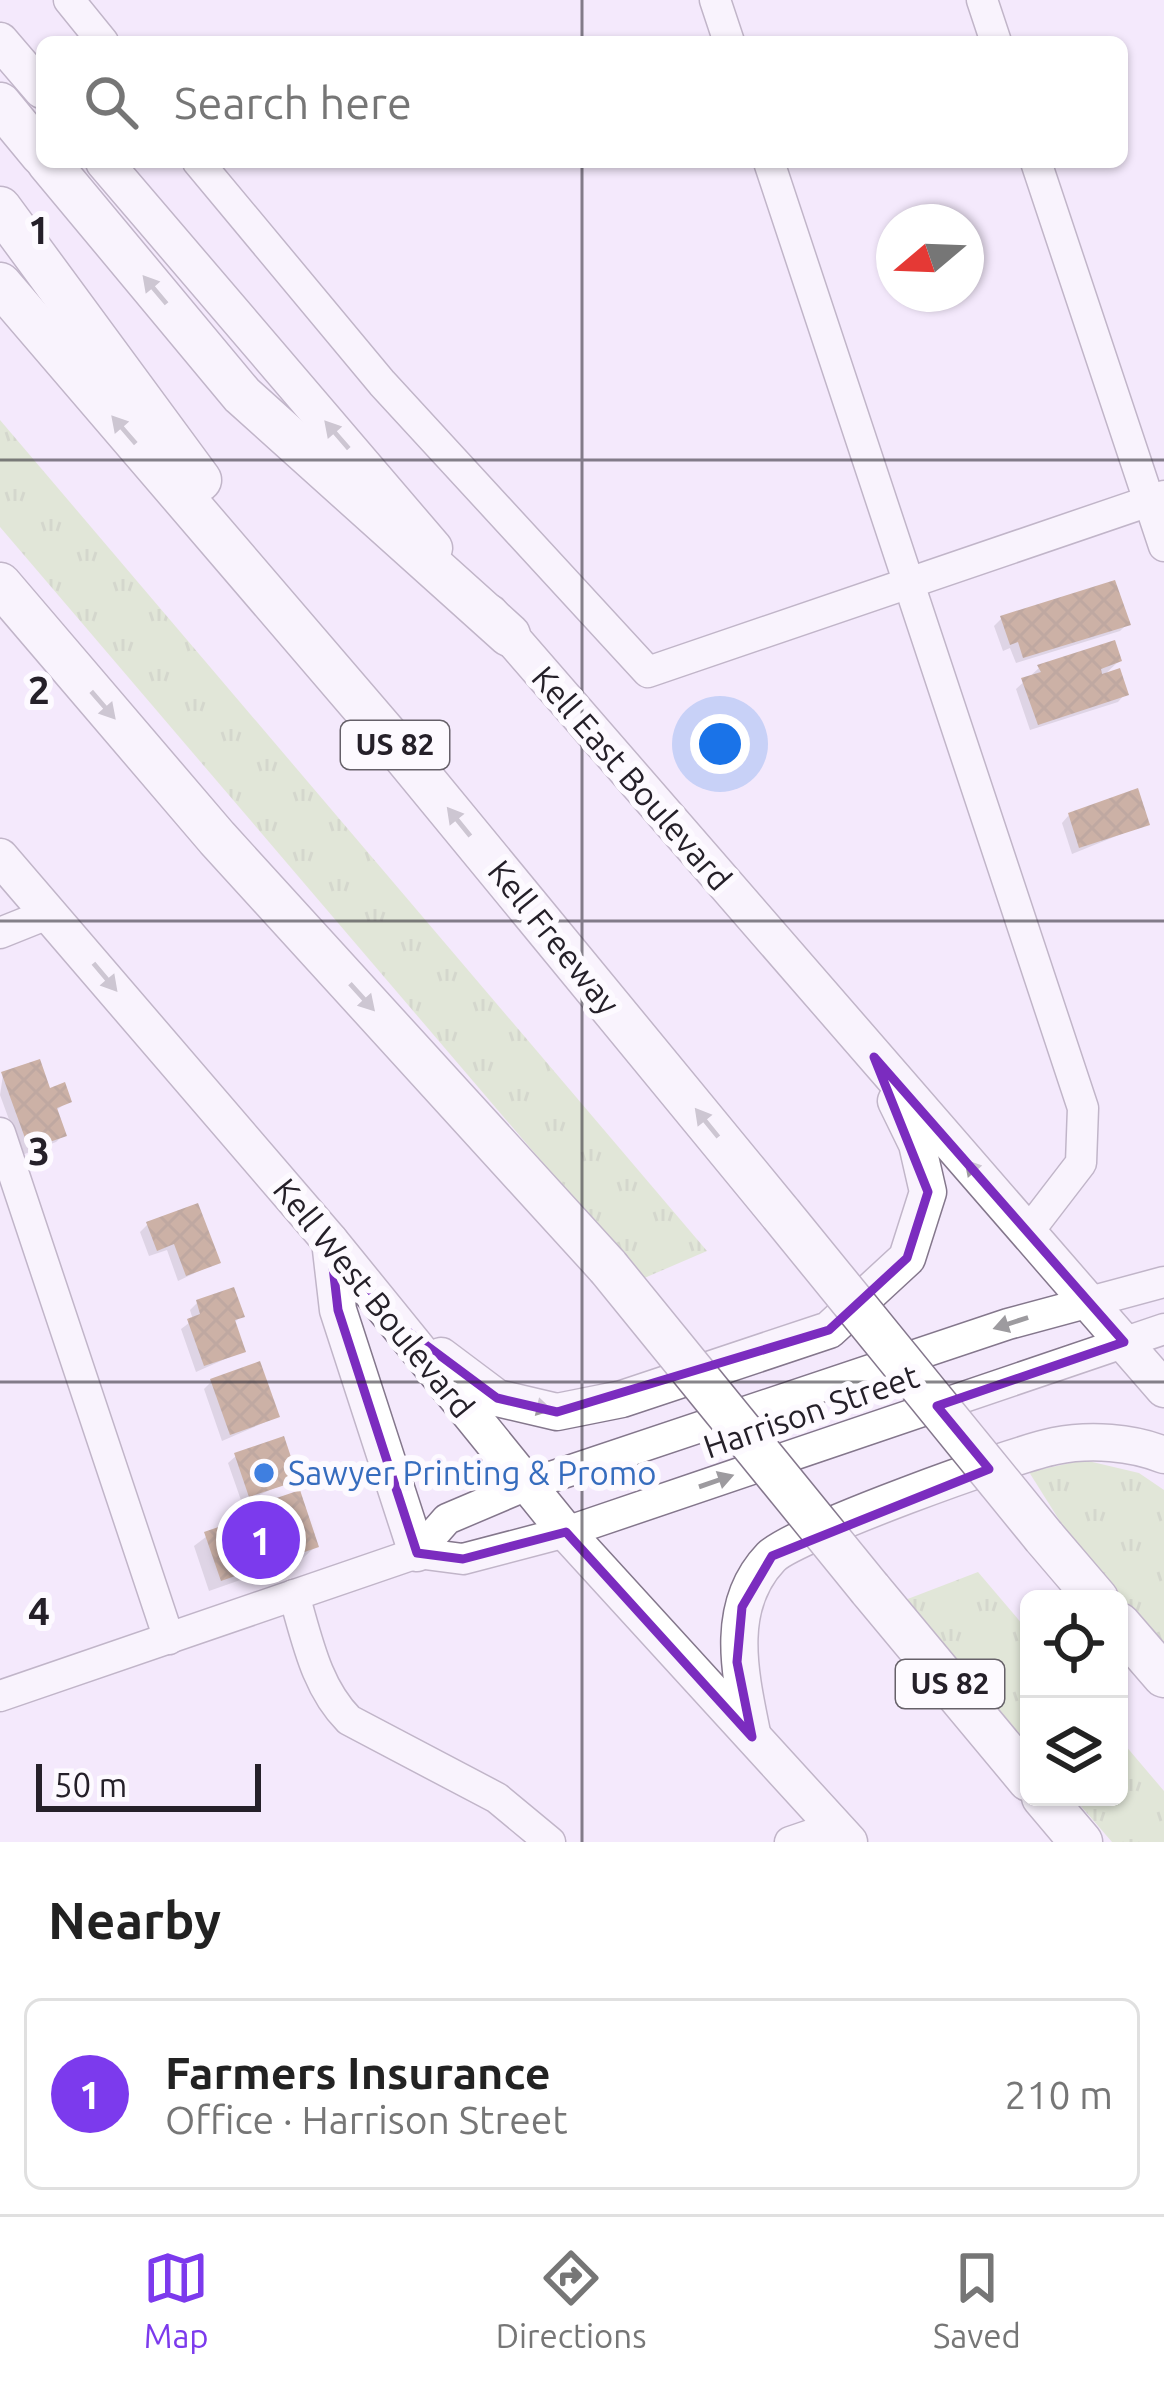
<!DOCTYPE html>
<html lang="en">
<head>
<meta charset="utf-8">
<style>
  body { margin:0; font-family:Ubuntu,sans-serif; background:#f2f2f2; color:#222 }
  .controls { position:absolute; right:36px; bottom:36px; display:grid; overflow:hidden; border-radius:18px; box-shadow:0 3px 9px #0004 }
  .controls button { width:108px; height:108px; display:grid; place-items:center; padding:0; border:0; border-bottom:3px solid #e0e0e0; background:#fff; color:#222; font:60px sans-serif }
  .compass { position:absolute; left:876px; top:204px; width:108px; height:108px; border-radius:50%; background:#fff; box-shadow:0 3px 9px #0004; rotate:251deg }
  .scale { position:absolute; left:36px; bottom:30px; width:225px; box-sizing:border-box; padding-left:12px; border:6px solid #252029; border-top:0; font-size:33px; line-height:42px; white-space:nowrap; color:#252029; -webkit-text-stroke:9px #fdfaff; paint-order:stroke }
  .you { position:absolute; left:720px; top:744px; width:42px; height:42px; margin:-30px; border:9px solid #fff; border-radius:50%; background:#1a73e8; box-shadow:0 0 0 18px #1a73e833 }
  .badge { display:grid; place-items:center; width:78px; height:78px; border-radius:50%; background:#7c3aed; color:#fff; font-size:39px; font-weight:700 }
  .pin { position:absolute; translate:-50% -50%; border:6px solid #fff; box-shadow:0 3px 12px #0006 }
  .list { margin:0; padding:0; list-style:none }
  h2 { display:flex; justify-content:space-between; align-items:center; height:156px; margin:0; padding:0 48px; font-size:51px }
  h2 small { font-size:39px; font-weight:400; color:#767676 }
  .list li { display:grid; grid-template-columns:78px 1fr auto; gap:36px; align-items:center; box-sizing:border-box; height:192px; margin:0 24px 24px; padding:0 24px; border:3px solid #e0e0e0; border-radius:18px }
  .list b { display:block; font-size:45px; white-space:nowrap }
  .list p { margin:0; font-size:39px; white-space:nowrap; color:#767676 }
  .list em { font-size:39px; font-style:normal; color:#767676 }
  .icon { flex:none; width:66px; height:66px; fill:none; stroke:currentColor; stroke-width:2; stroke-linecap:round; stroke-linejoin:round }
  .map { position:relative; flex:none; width:1164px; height:1842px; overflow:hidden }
  .search { position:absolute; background:#fff; box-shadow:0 3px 9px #0004; left:36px; right:36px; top:36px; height:132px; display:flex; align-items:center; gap:30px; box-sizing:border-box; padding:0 42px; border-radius:18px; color:#767676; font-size:45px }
  .sheet { height:372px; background:#fff }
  nav { display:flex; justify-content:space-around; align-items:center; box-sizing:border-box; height:168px; border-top:3px solid #e0e0e0; background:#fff; font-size:33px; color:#767676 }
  nav a { display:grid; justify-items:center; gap:6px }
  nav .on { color:#7c3aed }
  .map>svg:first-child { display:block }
  .grass { fill:url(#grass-tufts) }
  .shadow { fill:#0003 }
  .building { fill:url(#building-cross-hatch) }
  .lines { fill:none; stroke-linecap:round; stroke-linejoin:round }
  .minor-casing { stroke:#84778c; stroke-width:33 }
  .major-casing { stroke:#84778c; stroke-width:39 }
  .highway-casing { stroke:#84778c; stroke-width:45 }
  .minor { stroke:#fff; stroke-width:30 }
  .major { stroke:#fff; stroke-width:36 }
  .highway { stroke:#fff; stroke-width:42 }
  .highway-bridge-casing { stroke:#84778c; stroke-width:45; stroke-linecap:butt }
  .highway-bridge { stroke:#fff; stroke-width:42 }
  .oneway { fill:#9d9b9f }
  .marked { fill:none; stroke:#7b2cbf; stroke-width:9; stroke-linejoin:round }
  .grid { fill:none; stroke:#252029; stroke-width:3; stroke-opacity:0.55 }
  .shop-dot { fill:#3f7fe0; stroke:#fdfaff; stroke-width:4.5 }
  .labels { text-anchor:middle; stroke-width:12; stroke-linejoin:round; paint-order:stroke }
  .shield { fill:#fdfaff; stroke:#666169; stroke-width:3 }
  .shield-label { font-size:30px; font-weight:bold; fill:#252029 }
  .street-label { font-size:33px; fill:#252029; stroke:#fdfaff }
  .shop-label { font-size:33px; fill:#366cbe; stroke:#fdfaff; text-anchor:start }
  .grid-label { font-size:39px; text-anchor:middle; font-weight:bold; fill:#252029; stroke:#fdfaff; stroke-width:12; stroke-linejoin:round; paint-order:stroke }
</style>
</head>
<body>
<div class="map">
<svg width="1164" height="1842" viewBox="0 0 1164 1842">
  <defs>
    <pattern id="grass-tufts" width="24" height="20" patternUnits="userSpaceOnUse" patternTransform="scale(3)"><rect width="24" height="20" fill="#cbe2ae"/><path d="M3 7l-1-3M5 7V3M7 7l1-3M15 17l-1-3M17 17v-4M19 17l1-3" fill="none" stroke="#aec296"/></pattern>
    <pattern id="building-cross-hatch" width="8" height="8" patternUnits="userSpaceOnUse" patternTransform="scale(3)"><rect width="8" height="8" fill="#9b6d3e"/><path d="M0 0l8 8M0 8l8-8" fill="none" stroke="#7e5934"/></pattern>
  </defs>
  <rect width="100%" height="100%" fill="#f4e9fc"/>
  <g class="grass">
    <polygon points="0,420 707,1251 642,1279 0,527"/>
    <polygon points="1084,1460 1139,1473 1164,1490 1164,1647 1078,1550 1029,1472"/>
    <polygon points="978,1572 1029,1632 1029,1745 905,1600"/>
    <polygon points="1119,1738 1164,1791 1164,1842 1112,1842 1073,1797 1119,1797"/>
  </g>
  <g class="shadow">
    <polygon points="1002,618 1127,624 1120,631 1016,663 1010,648 1003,651 994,626"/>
    <polygon points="1119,661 1102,677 1125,694 1118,702 1030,730 1016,689 1039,668"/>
    <polygon points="1069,815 1146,824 1072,854 1062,823"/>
    <polygon points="3,1075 69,1101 55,1111 63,1135 56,1142 22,1155 0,1095"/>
    <polygon points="147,1225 218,1262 178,1281 167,1250 149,1256 140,1232"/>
    <polygon points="197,1303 241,1316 233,1324 243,1351 196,1372 181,1329 193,1320 190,1310"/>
    <polygon points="211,1382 277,1417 222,1441 204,1389"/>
    <polygon points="236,1456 289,1459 282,1466 287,1482 242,1503 228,1463"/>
    <polygon points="232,1517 315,1547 303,1558 209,1591 194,1546"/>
  </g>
  <g class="building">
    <polygon points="1115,580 1131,625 1023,658 1018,642 1010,645 1000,616"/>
    <polygon points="1115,640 1122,661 1101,669 1102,674 1120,668 1129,695 1038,725 1021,678 1041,672 1037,665"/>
    <polygon points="1138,788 1150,825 1079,848 1068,813"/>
    <polygon points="40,1059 50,1088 65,1082 72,1102 57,1108 67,1136 29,1149 1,1072"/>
    <polygon points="198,1203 221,1263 186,1276 174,1244 157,1251 146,1222"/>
    <polygon points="234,1287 245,1317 235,1320 246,1352 204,1366 187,1319 200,1314 196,1300"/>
    <polygon points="260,1361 280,1417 230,1435 210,1379"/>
    <polygon points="284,1436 292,1460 284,1463 291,1483 249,1497 234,1453"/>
    <polygon points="300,1490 319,1547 221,1581 204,1532 233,1522 230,1514"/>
  </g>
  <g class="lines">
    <g class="minor-casing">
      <g id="minor">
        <polyline points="69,0 103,42"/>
        <polyline points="715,0 729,42"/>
        <polyline points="982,0 996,42"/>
        <polyline points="198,162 382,383 648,672 1164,496"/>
        <polyline points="769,162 1083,1108 1081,1163 1028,1232"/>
        <polyline points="1036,162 1164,546"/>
        <polyline points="0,933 50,913"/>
        <polyline points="0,1133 169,1639"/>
        <polyline points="417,1553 447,1519 527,1485 1008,1324 1164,1282"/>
        <path d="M294,1595C307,1639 316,1687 349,1720L497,1798L550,1842"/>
        <polyline points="0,1696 417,1553 463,1559 566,1532 1164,1329"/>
        <polyline points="790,1842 834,1827"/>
      </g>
    </g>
    <g class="major-casing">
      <g id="major">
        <polyline points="0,41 42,90"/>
        <polyline points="104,162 434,548"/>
        <polyline points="490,613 1164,1389"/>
        <polyline points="0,857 330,1241 566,1532 849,1842"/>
        <polyline points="330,1241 338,1310 417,1553"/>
        <polyline points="441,1356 497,1398 557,1412 622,1399 829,1330 907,1258 928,1192 917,1144 896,1101"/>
        <path d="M752,1733C740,1674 724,1606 771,1557C795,1533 1014,1454 1055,1446C1090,1439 1132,1442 1164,1455"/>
      </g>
    </g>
    <g class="highway-casing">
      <g id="highway">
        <polyline points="0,104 42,155"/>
        <polyline points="48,162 242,395 509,635"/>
        <polyline points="0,208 200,480"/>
        <polyline points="0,284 397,747 781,1214"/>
        <polyline points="0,584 217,838 608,1267"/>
        <polyline points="1044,1537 1097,1599"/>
        <polyline points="870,1589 1029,1780"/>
        <polyline points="1119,1624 1164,1676"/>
        <polyline points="1043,1797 1081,1842"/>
      </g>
    </g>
    <use href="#minor" class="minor"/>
    <use href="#major" class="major"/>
    <use href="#highway" class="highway"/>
    <g class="highway-bridge-casing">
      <g id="highway-bridge">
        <polyline points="781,1214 1044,1537"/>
        <polyline points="608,1267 870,1589"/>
      </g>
    </g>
    <use href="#highway-bridge" class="highway-bridge"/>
  </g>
  <defs><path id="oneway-solid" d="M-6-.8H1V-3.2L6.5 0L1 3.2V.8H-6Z" transform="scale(3)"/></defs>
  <g class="oneway">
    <use href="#oneway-solid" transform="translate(155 290) rotate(-130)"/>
    <use href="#oneway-solid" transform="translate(124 430) rotate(-131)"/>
    <use href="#oneway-solid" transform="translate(337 435) rotate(-131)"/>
    <use href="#oneway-solid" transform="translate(103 705) rotate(49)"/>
    <use href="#oneway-solid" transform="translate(459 822) rotate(-129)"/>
    <use href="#oneway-solid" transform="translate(105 977) rotate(50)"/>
    <use href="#oneway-solid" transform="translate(362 997) rotate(48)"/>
    <use href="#oneway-solid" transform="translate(707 1123) rotate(-129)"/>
    <use href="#oneway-solid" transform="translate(977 1174) rotate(-131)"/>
    <use href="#oneway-solid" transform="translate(1011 1323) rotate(162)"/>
    <use href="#oneway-solid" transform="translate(534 1406) rotate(13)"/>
    <use href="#oneway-solid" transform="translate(716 1481) rotate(-19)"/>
  </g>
  <path d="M0 0H1164V1842H0ZM874,1057L1124,1342L937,1406L989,1469L772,1556L742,1607L737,1662L752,1737L566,1532L463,1559L417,1553L338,1310L330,1241L399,1325L497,1398L557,1412L829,1330L907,1258L928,1192Z" fill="#f4e9fc" fill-opacity=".55" fill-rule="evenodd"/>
  <path class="marked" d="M874,1057L1124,1342L937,1406L989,1469L772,1556L742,1607L737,1662L752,1737L566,1532L463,1559L417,1553L338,1310L330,1241L399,1325L497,1398L557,1412L829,1330L907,1258L928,1192Z"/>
  <path class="grid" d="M582,0V42M582,162V1842M0,460H1164M0,921H1164M0,1382H1164"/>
  <circle class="shop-dot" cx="264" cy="1473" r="12"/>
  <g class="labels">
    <g class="shield">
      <rect x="341" y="721" width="108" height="48" rx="9"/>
      <rect x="896" y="1660" width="108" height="48" rx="9"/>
    </g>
    <g class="shield-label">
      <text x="395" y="755">US 82</text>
      <text x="950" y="1694">US 82</text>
    </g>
    <g class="street-label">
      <text transform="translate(632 778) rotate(49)" y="12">Kell East Boulevard</text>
      <text transform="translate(554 937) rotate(51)" y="12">Kell Freeway</text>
      <text transform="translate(374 1298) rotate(51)" y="12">Kell West Boulevard</text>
      <text transform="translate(811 1411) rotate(-19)" y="12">Harrison Street</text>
    </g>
    <g class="shop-label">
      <text x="288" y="1485">Sawyer Printing &amp; Promo</text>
    </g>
  </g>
  <g class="grid-label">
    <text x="39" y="244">1</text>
    <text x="39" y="704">2</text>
    <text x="39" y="1165">3</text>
    <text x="39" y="1625">4</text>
  </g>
</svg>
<div class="controls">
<button><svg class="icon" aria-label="locate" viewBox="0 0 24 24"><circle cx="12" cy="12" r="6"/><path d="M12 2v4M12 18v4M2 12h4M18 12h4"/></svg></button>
<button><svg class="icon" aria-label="layers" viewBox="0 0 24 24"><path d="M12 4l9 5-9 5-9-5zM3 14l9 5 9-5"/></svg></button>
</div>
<svg class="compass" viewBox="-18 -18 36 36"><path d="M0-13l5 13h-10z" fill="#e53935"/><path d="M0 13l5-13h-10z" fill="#767676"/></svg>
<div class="scale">50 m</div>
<div class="you"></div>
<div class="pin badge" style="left:261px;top:1540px">1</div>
<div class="search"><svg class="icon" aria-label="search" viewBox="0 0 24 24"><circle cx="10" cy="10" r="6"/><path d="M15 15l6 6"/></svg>Search here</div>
</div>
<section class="sheet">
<h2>Nearby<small></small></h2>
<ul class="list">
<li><span class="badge">1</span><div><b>Farmers Insurance</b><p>Office · Harrison Street</p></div><em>210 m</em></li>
</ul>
</section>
<nav>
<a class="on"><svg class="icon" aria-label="map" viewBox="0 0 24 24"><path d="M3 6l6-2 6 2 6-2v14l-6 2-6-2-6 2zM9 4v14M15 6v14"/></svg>Map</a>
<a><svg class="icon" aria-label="directions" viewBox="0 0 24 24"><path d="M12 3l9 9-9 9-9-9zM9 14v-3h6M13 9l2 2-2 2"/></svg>Directions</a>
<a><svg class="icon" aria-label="saved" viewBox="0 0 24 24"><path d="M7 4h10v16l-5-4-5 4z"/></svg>Saved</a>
</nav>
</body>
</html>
